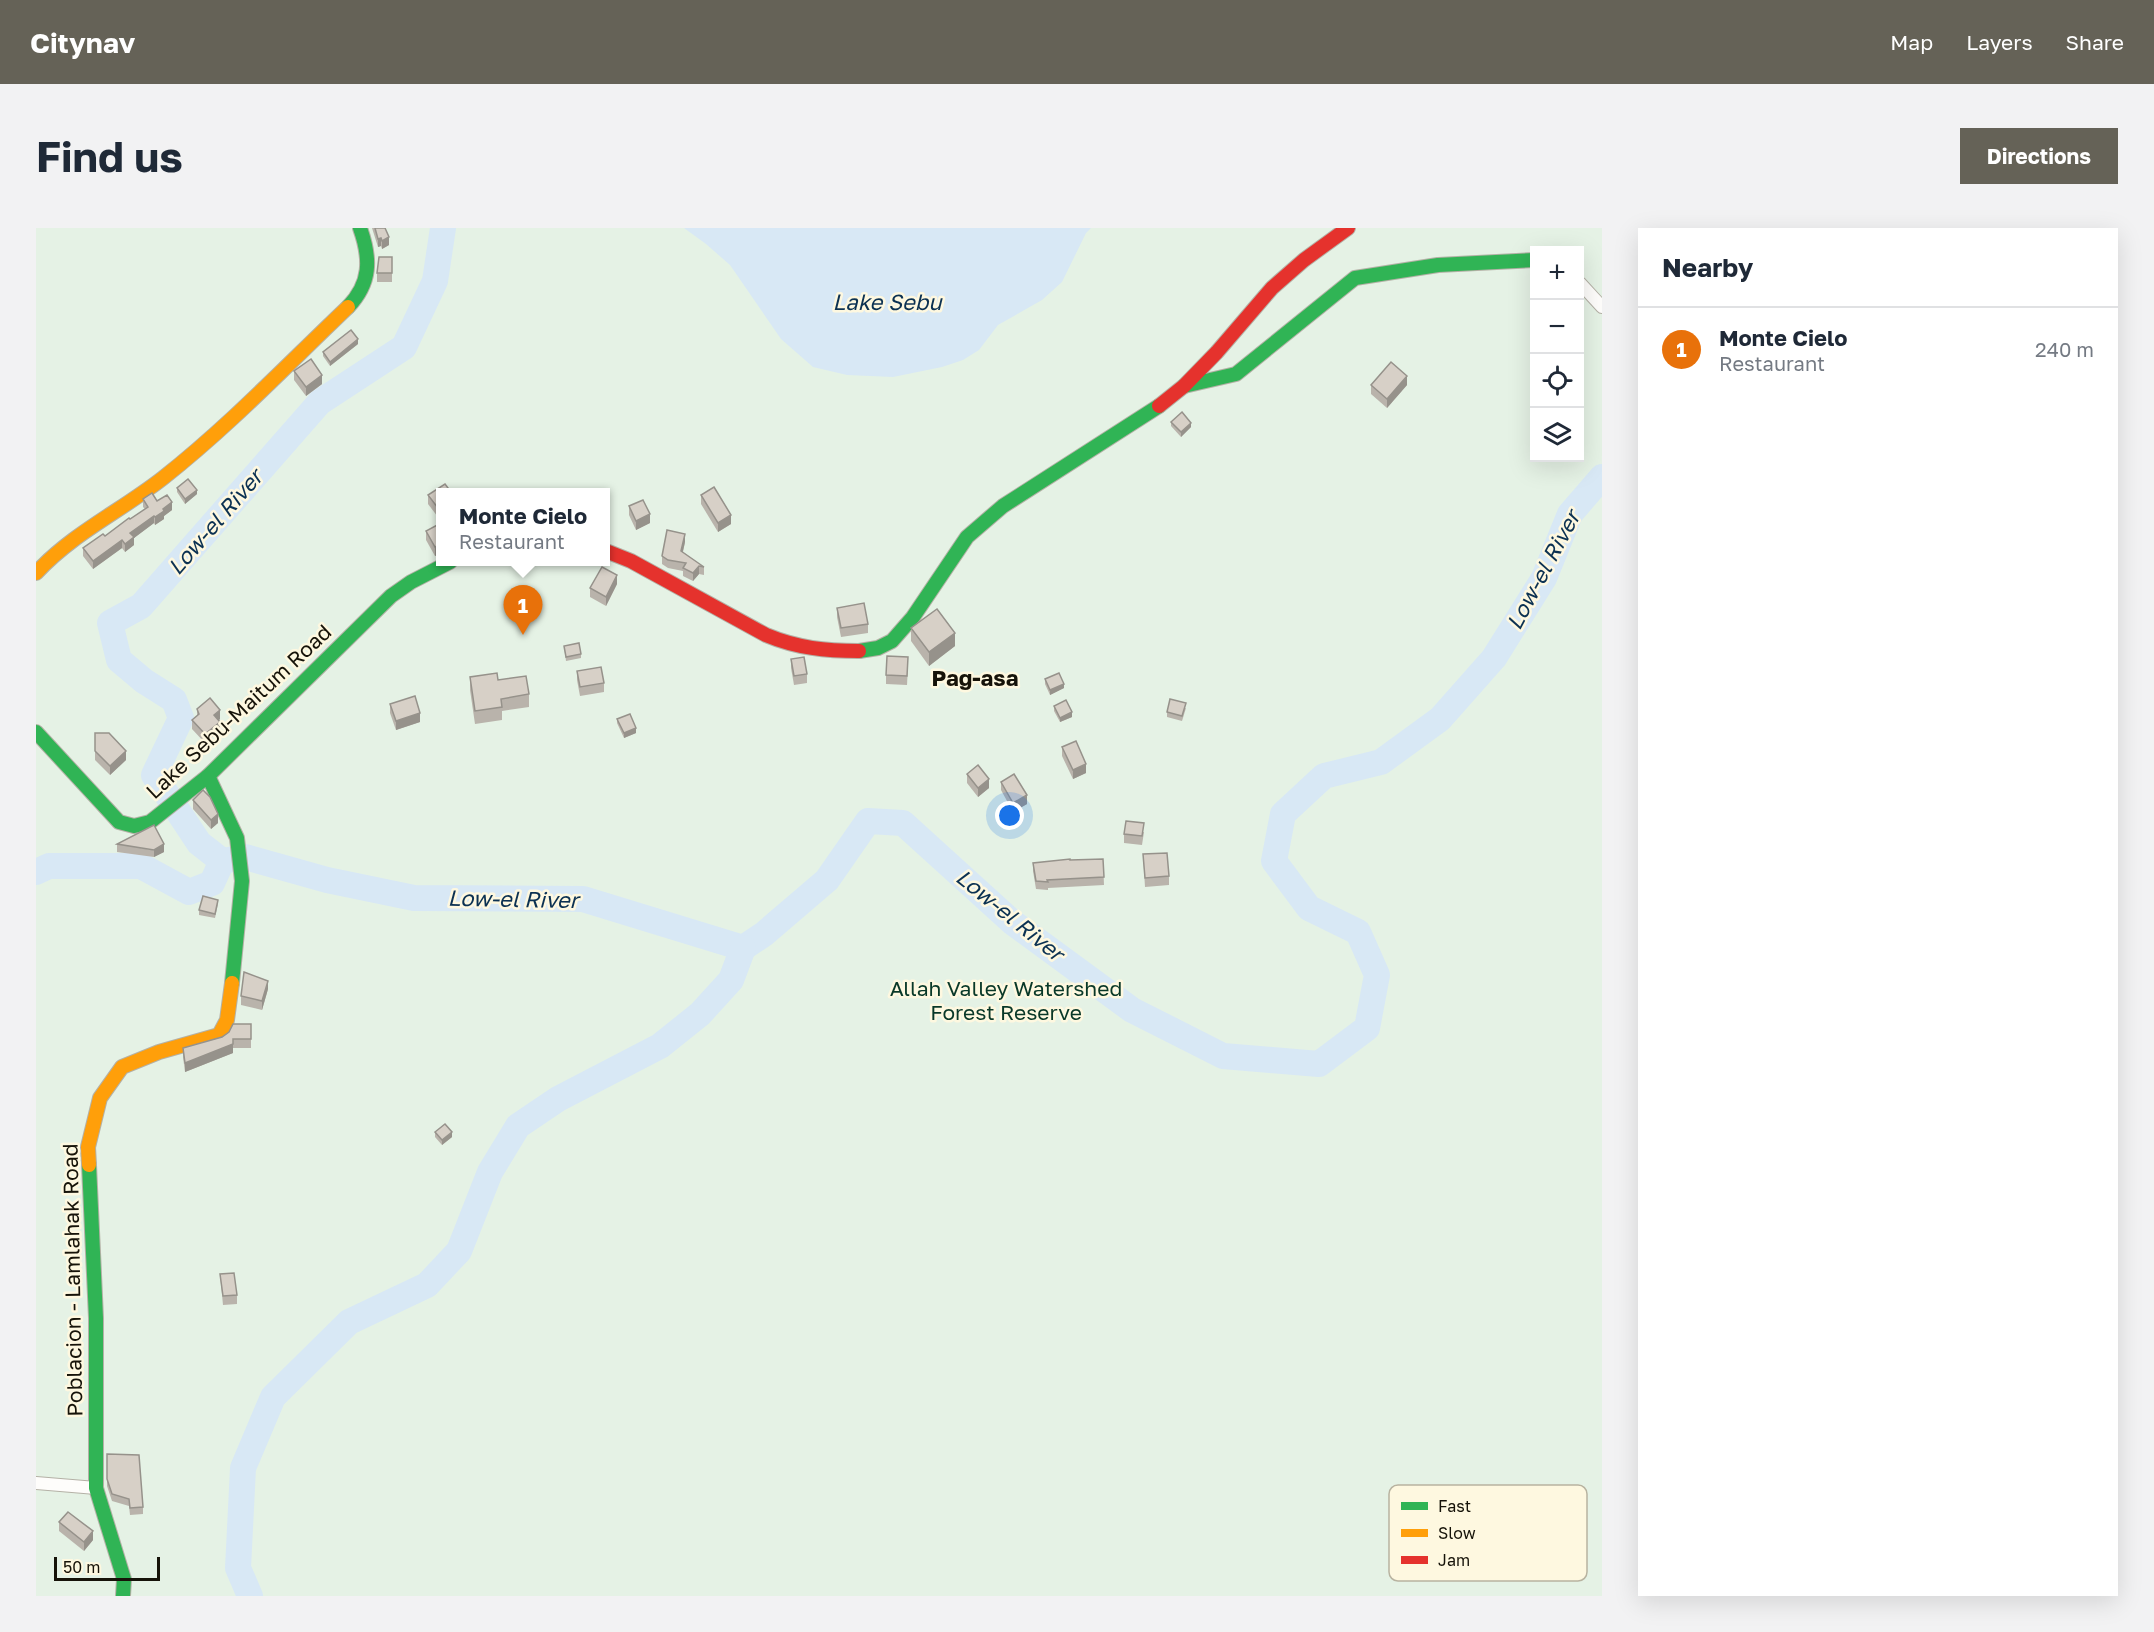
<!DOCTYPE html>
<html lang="en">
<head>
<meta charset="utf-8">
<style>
  body { margin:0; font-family:"Golos Text",sans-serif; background:#f2f2f3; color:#1f2937 }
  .controls { position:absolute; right:18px; top:18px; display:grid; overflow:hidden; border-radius:0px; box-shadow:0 6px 24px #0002 }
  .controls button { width:54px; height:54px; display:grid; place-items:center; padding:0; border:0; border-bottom:2px solid #e0e1e3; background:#fff; color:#1f2937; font:30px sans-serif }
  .scale { position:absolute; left:18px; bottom:15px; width:106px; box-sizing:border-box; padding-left:6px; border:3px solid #161309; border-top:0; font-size:16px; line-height:21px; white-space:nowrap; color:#161309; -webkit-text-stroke:4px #fef8e0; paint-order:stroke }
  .you { position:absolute; left:974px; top:588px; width:21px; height:21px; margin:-15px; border:4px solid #fff; border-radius:50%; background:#1a73e8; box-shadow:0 0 0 9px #1a73e833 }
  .badge { display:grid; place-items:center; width:39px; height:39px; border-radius:50%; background:#656257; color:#fff; font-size:20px; font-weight:700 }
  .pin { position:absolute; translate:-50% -50px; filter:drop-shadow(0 2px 3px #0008) }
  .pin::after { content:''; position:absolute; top:32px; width:21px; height:18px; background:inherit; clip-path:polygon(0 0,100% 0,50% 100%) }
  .popup { position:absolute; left:400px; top:260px; width:174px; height:78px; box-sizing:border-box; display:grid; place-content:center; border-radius:0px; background:#fff; filter:drop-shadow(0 2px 4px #0005); font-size:20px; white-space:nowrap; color:#747a83 }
  .popup b { font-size:22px; color:#1f2937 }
  .popup::after { content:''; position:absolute; left:50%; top:100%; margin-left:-12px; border:12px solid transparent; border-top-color:#fff }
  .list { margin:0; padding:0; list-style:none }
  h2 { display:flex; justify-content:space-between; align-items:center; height:78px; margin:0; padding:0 24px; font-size:26px }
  h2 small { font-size:20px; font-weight:400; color:#747a83 }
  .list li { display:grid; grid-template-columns:39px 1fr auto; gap:18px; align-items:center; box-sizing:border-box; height:84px; padding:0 24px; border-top:2px solid #e0e1e3 }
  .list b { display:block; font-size:22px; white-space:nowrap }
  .list p { margin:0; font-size:20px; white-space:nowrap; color:#747a83 }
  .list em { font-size:20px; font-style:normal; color:#747a83 }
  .icon { flex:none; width:33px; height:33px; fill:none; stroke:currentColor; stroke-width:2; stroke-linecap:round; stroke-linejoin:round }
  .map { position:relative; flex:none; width:1566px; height:1368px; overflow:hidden; border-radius:0px }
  header { display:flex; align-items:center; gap:36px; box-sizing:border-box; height:84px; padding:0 30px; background:#656257; color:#fff }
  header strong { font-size:28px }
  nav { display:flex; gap:33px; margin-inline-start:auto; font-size:21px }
  .intro { display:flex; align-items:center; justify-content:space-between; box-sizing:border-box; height:144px; padding:0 36px }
  h1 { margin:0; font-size:42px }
  .button { padding:15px 27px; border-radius:0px; background:#656257; color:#fff; font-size:21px; font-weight:700 }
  main { display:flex; gap:36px; padding:0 36px }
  aside { flex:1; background:#fff; border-radius:0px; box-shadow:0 6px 24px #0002 }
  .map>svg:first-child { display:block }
  .green { fill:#e5f2e5; fill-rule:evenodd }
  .water { fill:#d8e8f5 }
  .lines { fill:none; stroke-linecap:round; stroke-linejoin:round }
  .river { stroke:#d8e8f5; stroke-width:26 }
  .street-casing { stroke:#b4b1a6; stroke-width:14 }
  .fast-casing { stroke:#b4b1a6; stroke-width:16 }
  .slow-casing { stroke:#b4b1a6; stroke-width:16 }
  .jam-casing { stroke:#b4b1a6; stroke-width:16 }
  .street { stroke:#fefdfb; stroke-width:12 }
  .fast { stroke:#30b455; stroke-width:14 }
  .slow { stroke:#ff9f0a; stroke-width:14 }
  .jam { stroke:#e5322d; stroke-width:14 }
  .wall { fill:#b9b3ab }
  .shaded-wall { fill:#96928b }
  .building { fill:#d7d0c7; stroke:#96928b; stroke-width:1.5 }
  .labels { text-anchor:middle; stroke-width:5; stroke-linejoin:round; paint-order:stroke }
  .street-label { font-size:21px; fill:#161309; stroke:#fef8e0 }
  .park-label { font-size:21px; fill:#093828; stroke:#fef8e0 }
  .water-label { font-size:22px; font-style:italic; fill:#0b3152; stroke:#fef8e0 }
  .neighbourhood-label { font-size:22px; font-weight:bold; fill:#161309; stroke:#fef8e0 }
  .key { fill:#fef8e0; stroke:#b8b3a0; stroke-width:1.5 }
  .key-label { font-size:16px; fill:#161309 }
</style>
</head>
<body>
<header>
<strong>Citynav</strong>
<nav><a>Map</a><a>Layers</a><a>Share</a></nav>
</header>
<div class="intro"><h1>Find us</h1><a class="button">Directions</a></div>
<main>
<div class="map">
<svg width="1566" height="1368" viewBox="0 0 1566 1368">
  <rect width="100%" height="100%" fill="#f7f4e7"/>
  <path class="green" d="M0,0H1566V1368H0ZM1498,22H1544V230H1498ZM404,264H570V334H404Z"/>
  <polygon class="water" points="648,0 1055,0 1050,5 1026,54 1006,72 962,97 943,122 927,132 906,139 857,149 811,147 777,139 745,111 694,37 670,16"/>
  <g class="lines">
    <g class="river">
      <polyline points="209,629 291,652 378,670 547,671 707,720 728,706 791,652 832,593 867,595 976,694 1096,782 1187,828 1283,836 1331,800 1341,747 1322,704 1273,680 1238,633 1247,586 1288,548 1345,534 1404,491 1458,430 1508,350 1534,286 1566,249"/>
      <polyline points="198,631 186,633 163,615 118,547 145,490 138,472 108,453 83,432 74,395 105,378 284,174 368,119 399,53 407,0"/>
      <polyline points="0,644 13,638 105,638 153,664 176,655 186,633"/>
      <polyline points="214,1368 202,1340 207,1240 237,1169 313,1094 391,1057 423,1023 454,944 482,898 522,871 624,818 664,786 695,752 707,720"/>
    </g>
    <g class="street-casing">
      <g id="street">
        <polyline points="1544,55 1566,79"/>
        <polyline points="0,1255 60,1260"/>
      </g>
    </g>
    <g class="fast-casing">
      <g id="fast">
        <path d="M312,79C335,55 335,31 324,0"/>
        <polyline points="1148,158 1200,146 1319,50 1402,37 1498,32"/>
        <polyline points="823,423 842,420 856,413 877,389 931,309 967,278 1123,178"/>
        <polyline points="0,504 83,594 98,598 114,594 172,548 355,368 375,354 414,334"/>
        <polyline points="172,548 201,610 206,653 196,755"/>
        <polyline points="53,937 60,1090 60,1260 88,1351 87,1368"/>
      </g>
    </g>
    <g class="slow-casing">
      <g id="slow">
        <path d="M0,345C37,305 85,283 127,250C193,198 251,137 312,79"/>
        <polyline points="53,937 52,919 64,870 86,839 123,824 183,807 191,792 196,755"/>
      </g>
    </g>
    <g class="jam-casing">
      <g id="jam">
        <polyline points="1123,178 1148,158 1181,124 1236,60 1268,32 1312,0"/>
        <path d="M570,323L595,333L730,407C761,420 790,423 823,423"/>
      </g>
    </g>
    <use href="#street" class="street"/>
    <use href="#fast" class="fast"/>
    <use href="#slow" class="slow"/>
    <use href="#jam" class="jam"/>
  </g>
  <g class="wall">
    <polygon points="336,0 349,0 353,17 346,21 345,18 342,19"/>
    <polygon points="356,29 356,54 341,54 341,45"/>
    <polygon points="322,116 294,138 287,128 287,124"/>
    <polygon points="258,143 286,156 270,168 258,152"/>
    <polygon points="1335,157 1371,157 1351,180 1335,166"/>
    <polygon points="1135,194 1155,199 1145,209 1135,198"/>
    <polygon points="141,260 161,266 149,276 141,264"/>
    <polygon points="405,264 405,293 392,276 392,267"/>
    <polygon points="665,267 695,296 682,304 665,276"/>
    <polygon points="107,271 121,273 136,282 128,288 128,291 119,297 118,295 98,310 98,317 89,324 86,320 57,341 47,328 47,320 69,308 109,281 107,279"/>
    <polygon points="593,278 614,295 600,302 593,287"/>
    <polygon points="405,295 405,325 399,328 390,312 390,303"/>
    <polygon points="649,314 647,324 668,339 668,347 663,346 657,353 647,348 647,343 632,340 626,336 626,328"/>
    <polygon points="581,356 570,378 554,369 554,360"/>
    <polygon points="801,380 832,396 832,405 805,409 801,389"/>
    <polygon points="875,400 919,418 893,438 875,413"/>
    <polygon points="528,418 545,426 545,430 530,433"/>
    <polygon points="755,431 771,446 771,455 758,457 755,440"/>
    <polygon points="872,438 871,457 850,456 850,447"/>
    <polygon points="541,443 568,455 568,464 544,468 541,452"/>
    <polygon points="434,449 462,452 493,466 493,479 466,483 466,492 439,496 434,462"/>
    <polygon points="1009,451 1028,460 1014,467 1009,456"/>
    <polygon points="354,476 384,494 360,502 354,485"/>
    <polygon points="1018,478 1036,489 1024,494 1018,483"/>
    <polygon points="1150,480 1146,493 1131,489 1131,484"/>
    <polygon points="161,481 184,491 183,492 184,502 169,515 156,501 156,492 161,488"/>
    <polygon points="581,491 600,505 588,510 581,495"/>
    <polygon points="59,505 90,532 74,547 59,532"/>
    <polygon points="1026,519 1050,545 1037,551 1026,528"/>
    <polygon points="931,546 953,560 942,569 931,555"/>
    <polygon points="965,554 991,576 977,584 965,562"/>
    <polygon points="157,572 182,595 175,601 157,581"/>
    <polygon points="1108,604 1106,617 1088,615 1088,606"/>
    <polygon points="81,616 128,624 118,629 81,624"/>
    <polygon points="1107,626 1133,648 1133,657 1109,659"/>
    <polygon points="1067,631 1068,657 1012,660 1012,662 1000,661 997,643 997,635"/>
    <polygon points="182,676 179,690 163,687 163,682"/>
    <polygon points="232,761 226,782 205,777 205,768"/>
    <polygon points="215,796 215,820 197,820 197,825 149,844 147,829 147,820 186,809"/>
    <polygon points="399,904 416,909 406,917 399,909"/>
    <polygon points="184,1046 201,1067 201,1076 187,1077"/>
    <polygon points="71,1226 107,1279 107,1286 94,1287 93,1278 76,1273 71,1258"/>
    <polygon points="23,1294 57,1312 48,1323 23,1303"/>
  </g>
  <g class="shaded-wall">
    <polygon points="353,9 353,17 346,21 346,13"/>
    <polygon points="345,10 345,18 342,19 342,11"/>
    <polygon points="322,111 322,116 294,138 294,134"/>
    <polygon points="286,147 286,156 270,168 270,159"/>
    <polygon points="1371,148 1371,157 1351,180 1351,171"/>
    <polygon points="1155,195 1155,199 1145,209 1145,204"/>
    <polygon points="161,262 161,266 149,276 149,271"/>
    <polygon points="136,274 136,282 128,288 128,291 119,297 119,289 127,281"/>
    <polygon points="614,286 614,295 600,302 600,293"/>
    <polygon points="695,287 695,296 682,304 682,295"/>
    <polygon points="118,288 118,295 98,310 98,317 89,324 89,316 94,305"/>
    <polygon points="649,306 649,314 645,331 645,323"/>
    <polygon points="86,312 86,320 57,341 57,333"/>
    <polygon points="405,316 405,325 399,328 399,319"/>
    <polygon points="663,338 663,346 657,353 657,345"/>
    <polygon points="581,347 581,356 570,378 570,369"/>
    <polygon points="919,405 919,418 893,438 893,424"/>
    <polygon points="1028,456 1028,460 1014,467 1014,462"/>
    <polygon points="184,482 184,491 178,496 178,487"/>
    <polygon points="1036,484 1036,489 1024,494 1024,490"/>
    <polygon points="384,485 384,494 360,502 360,493"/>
    <polygon points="184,494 184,502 169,515 169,506"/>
    <polygon points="600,500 600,505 588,510 588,505"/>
    <polygon points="90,523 90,532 74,547 74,538"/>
    <polygon points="1050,536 1050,545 1037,551 1037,542"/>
    <polygon points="953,551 953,560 942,569 942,560"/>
    <polygon points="991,567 991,576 977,584 977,575"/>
    <polygon points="182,586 182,595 175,601 175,592"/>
    <polygon points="128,616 128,624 118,629 118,622"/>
    <polygon points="232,753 232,761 226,782 226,773"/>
    <polygon points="197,816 197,825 149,844 149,835"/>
    <polygon points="416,904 416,909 406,917 406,912"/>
    <polygon points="57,1303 57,1312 48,1323 48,1314"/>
  </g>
  <g class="building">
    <polygon points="339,0 349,0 353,9 346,13 345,10 342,11"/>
    <polygon points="343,29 356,29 356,45 341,45"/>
    <polygon points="315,102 322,111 294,134 287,124"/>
    <polygon points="275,131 286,147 270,159 258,143"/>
    <polygon points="1355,134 1371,148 1351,171 1335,157"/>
    <polygon points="1146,184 1155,195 1145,204 1135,194"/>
    <polygon points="152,251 161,262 149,271 141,260"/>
    <polygon points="409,256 415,264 405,264 405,284 392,267"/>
    <polygon points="678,259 695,287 682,295 665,267"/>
    <polygon points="116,265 121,273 131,267 136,274 127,281 128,283 119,289 118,288 94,305 98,309 89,316 86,312 57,333 47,320 67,306 69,308 93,290 94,291 112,279 107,271"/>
    <polygon points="607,272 614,286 600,293 593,278"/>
    <polygon points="405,295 405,316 399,319 390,303"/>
    <polygon points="631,302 649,306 645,323 668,339 663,338 657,345 647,340 650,335 632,332 626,328"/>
    <polygon points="566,339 581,347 570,369 554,360"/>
    <polygon points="828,375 832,396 805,400 801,380"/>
    <polygon points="901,381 919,405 893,424 875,400"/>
    <polygon points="543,415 545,426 530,429 528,418"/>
    <polygon points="851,428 872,429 871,448 850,447"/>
    <polygon points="768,429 771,446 758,448 755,431"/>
    <polygon points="565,439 568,455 544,459 541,443"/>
    <polygon points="461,445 462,452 490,448 493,466 465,471 466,479 439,483 434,449"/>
    <polygon points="1023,445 1028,456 1014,462 1009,451"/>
    <polygon points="379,468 384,485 360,493 354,476"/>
    <polygon points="174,470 184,482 178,487 184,494 169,506 156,492 163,486 161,481"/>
    <polygon points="1134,471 1150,475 1146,488 1131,484"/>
    <polygon points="1030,472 1036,484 1024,490 1018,478"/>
    <polygon points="594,486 600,500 588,505 581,491"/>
    <polygon points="59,505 73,505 90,523 74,538 59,523"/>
    <polygon points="1040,513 1050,536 1037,542 1026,519"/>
    <polygon points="942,537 953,551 942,560 931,546"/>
    <polygon points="978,546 991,567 977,575 965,554"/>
    <polygon points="167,562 174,569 182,586 175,592 157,572"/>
    <polygon points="1090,593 1108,595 1106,608 1088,606"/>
    <polygon points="118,597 128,616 118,622 81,616"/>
    <polygon points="1131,625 1133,648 1109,650 1107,626"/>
    <polygon points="1034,631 1034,632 1067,631 1068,649 1011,652 1012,654 1000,653 997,635"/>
    <polygon points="167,668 182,672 179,686 163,682"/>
    <polygon points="208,744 232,753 226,773 205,768"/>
    <polygon points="197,796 215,796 215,811 197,811 197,816 149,835 147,820 186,809 193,804"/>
    <polygon points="409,896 416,904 406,912 399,904"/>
    <polygon points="198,1045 201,1067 187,1068 184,1046"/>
    <polygon points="71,1226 103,1227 107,1279 94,1280 93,1271 76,1266 71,1251"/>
    <polygon points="32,1284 57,1303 48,1314 23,1294"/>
  </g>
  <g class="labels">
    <g class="street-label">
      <text transform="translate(203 484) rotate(-43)" y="7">Lake Sebu-Maitum Road</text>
      <text transform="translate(37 1052) rotate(-91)" y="7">Poblacion - Lamlahak Road</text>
    </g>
    <g class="park-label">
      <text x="970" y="768">Allah Valley Watershed<tspan x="970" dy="24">Forest Reserve</tspan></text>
    </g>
    <g class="water-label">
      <text x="851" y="82">Lake Sebu</text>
      <text transform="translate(179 294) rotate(-49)" y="8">Low-el River</text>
      <text transform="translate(1507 342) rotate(-62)" y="8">Low-el River</text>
      <text transform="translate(477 671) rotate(1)" y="8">Low-el River</text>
      <text transform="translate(974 687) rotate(39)" y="8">Low-el River</text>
    </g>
    <g class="neighbourhood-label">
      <text x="939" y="458">Pag-asa</text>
    </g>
  </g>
  <rect x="1353" y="1257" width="198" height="96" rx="9" class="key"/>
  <rect x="1365" y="1274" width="27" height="8" fill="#30b455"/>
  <rect x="1365" y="1301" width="27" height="8" fill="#ff9f0a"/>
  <rect x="1365" y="1328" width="27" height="8" fill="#e5322d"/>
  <g class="key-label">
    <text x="1402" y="1284">Fast</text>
    <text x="1402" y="1311">Slow</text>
    <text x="1402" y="1338">Jam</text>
  </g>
</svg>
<div class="controls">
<button>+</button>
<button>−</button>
<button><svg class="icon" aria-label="locate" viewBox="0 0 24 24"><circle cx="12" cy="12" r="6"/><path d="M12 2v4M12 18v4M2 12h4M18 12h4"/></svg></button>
<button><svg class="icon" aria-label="layers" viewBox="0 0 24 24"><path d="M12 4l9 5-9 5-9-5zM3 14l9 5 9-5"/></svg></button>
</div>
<div class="scale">50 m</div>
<div class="you"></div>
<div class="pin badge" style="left:487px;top:407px;background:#e8710a">1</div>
<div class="popup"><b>Monte Cielo</b>Restaurant</div>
</div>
<aside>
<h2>Nearby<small></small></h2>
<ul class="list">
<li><span class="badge" style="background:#e8710a">1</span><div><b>Monte Cielo</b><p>Restaurant</p></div><em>240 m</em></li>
</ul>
</aside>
</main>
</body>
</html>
